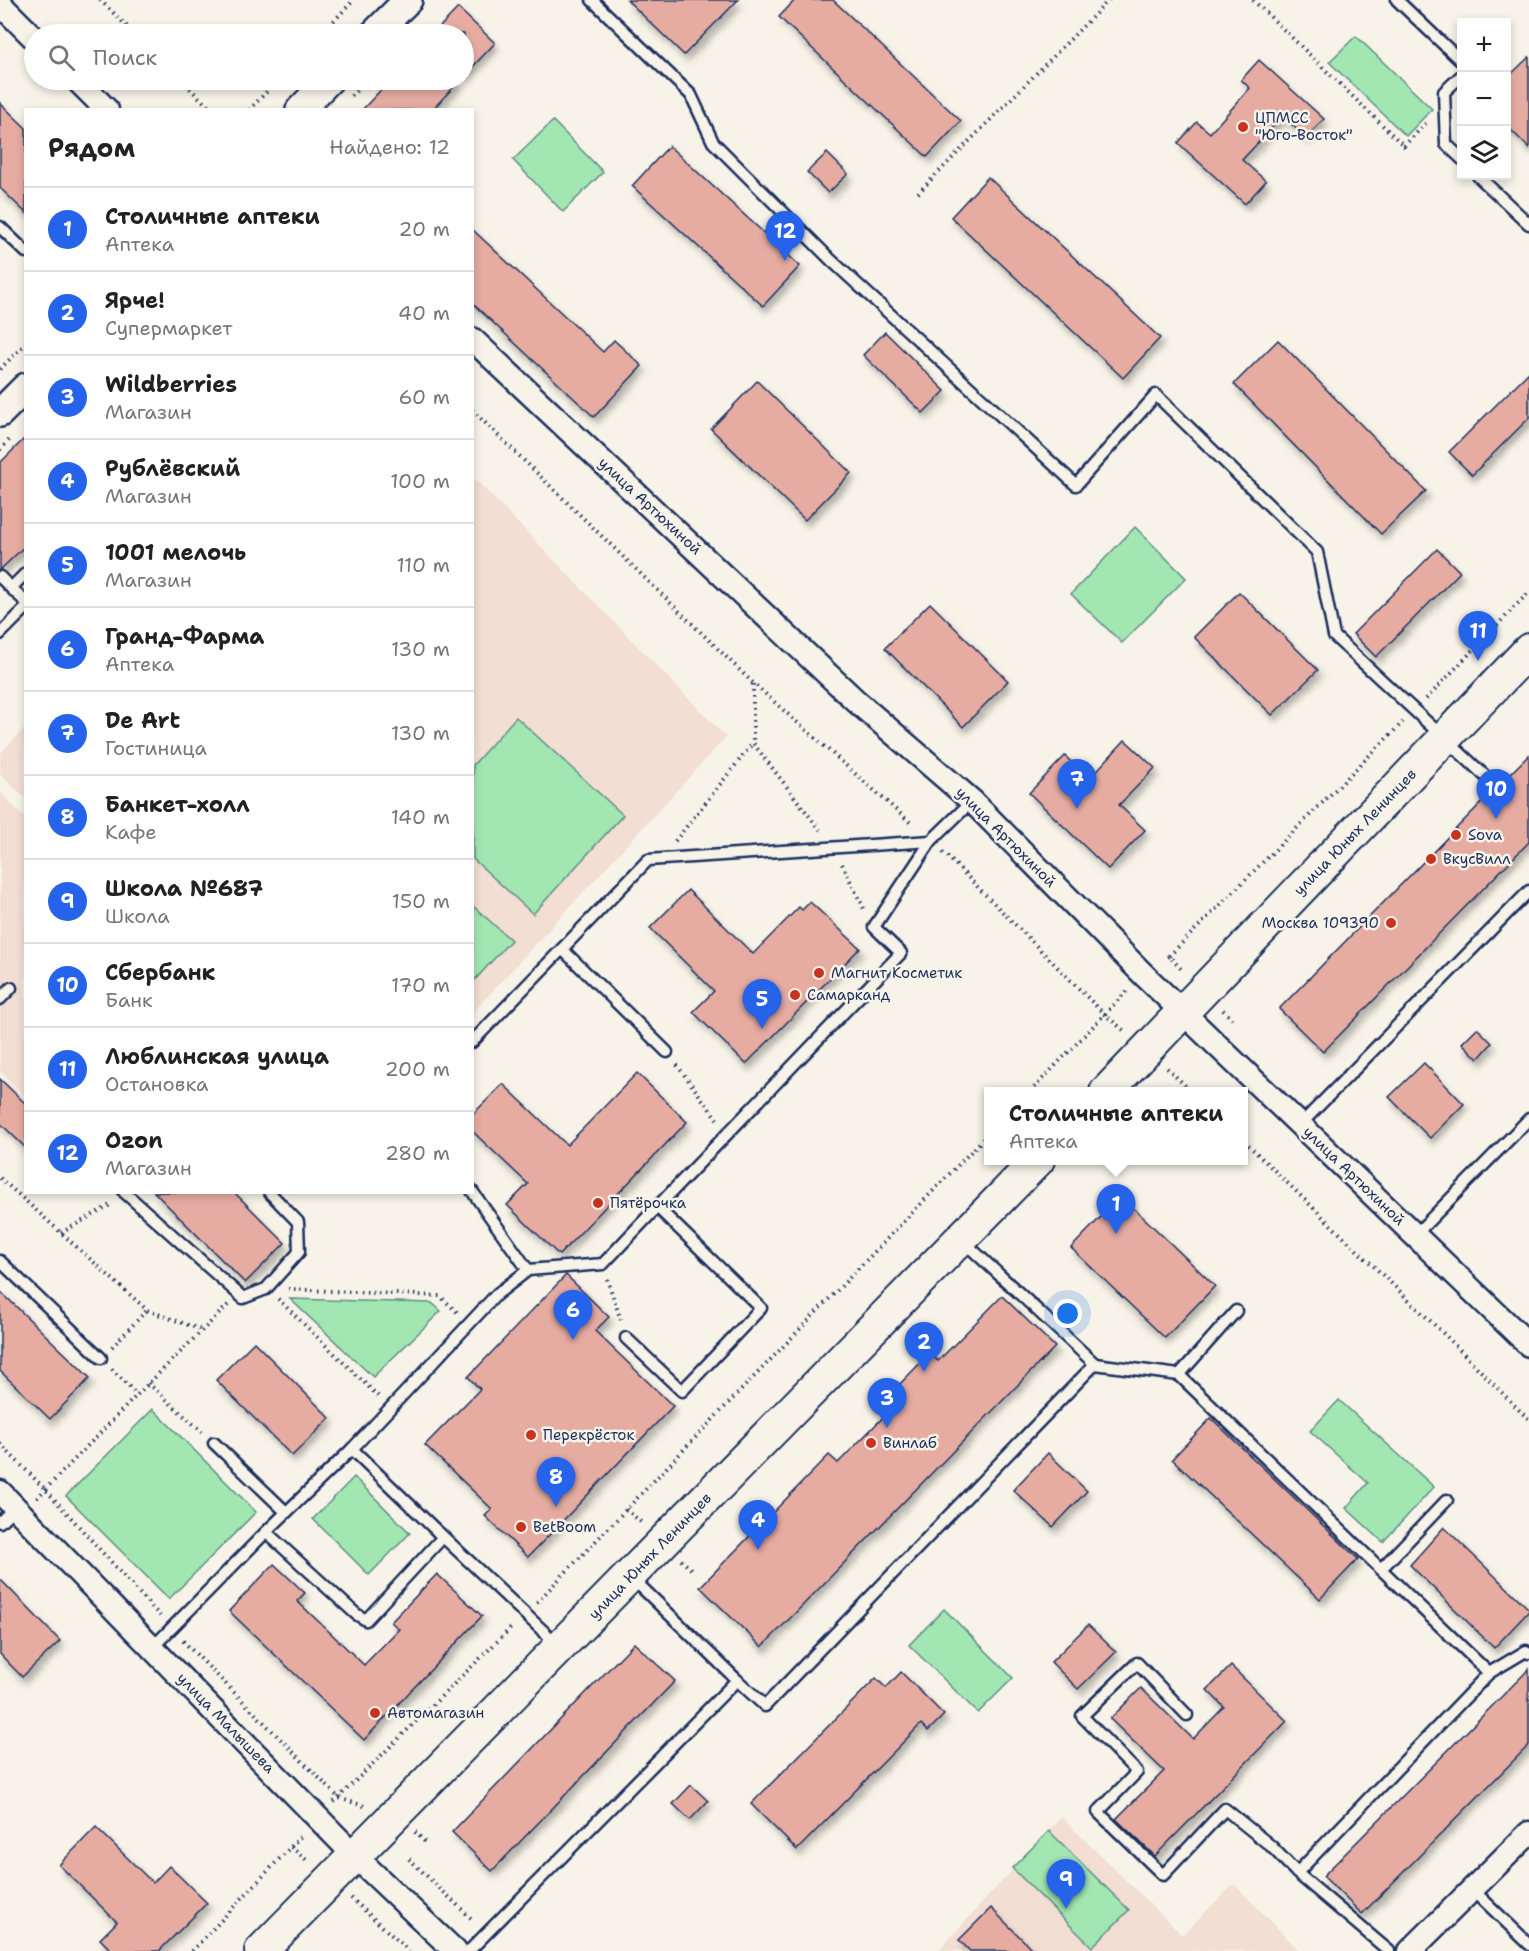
<!DOCTYPE html>
<html lang="ru">
<head>
<meta charset="utf-8">
<style>
  body { margin:0; font-family:"Shantell Sans",sans-serif; background:#f6f6f6; color:#222 }
  .controls { position:absolute; right:18px; top:18px; display:grid; overflow:hidden; border-radius:0px; box-shadow:0 3px 9px #0003 }
  .controls button { width:54px; height:54px; display:grid; place-items:center; padding:0; border:0; border-bottom:2px solid #e0e0e0; background:#fff; color:#222; font:30px sans-serif }
  .you { position:absolute; left:1068px; top:1314px; width:21px; height:21px; margin:-15px; border:4px solid #fff; border-radius:50%; background:#1a73e8; box-shadow:0 0 0 9px #1a73e833 }
  .badge { display:grid; place-items:center; width:39px; height:39px; border-radius:50%; background:#2563eb; color:#fff; font-size:20px; font-weight:700 }
  .pin { position:absolute; translate:-50% -50px; filter:drop-shadow(0 2px 3px #0008) }
  .pin::after { content:''; position:absolute; top:32px; width:21px; height:18px; background:inherit; clip-path:polygon(0 0,100% 0,50% 100%) }
  .popup { position:absolute; left:984px; top:1087px; width:264px; height:78px; box-sizing:border-box; display:grid; place-content:center; border-radius:0px; background:#fff; filter:drop-shadow(0 2px 4px #0005); font-size:20px; white-space:nowrap; color:#767676 }
  .popup b { font-size:22px; color:#222 }
  .popup::after { content:''; position:absolute; left:50%; top:100%; margin-left:-12px; border:12px solid transparent; border-top-color:#fff }
  .list { margin:0; padding:0; list-style:none }
  h2 { display:flex; justify-content:space-between; align-items:center; height:78px; margin:0; padding:0 24px; font-size:26px }
  h2 small { font-size:20px; font-weight:400; color:#767676 }
  .list li { display:grid; grid-template-columns:39px 1fr auto; gap:18px; align-items:center; box-sizing:border-box; height:84px; padding:0 24px; border-top:2px solid #e0e0e0 }
  .list b { display:block; font-size:22px; white-space:nowrap }
  .list p { margin:0; font-size:20px; white-space:nowrap; color:#767676 }
  .list em { font-size:20px; font-style:normal; color:#767676 }
  .icon { flex:none; width:33px; height:33px; fill:none; stroke:currentColor; stroke-width:2; stroke-linecap:round; stroke-linejoin:round }
  .map { position:relative; flex:none; width:1529px; height:1951px; overflow:hidden }
  .search { position:absolute; background:#fff; box-shadow:0 3px 9px #0003; left:24px; top:24px; width:450px; height:66px; display:flex; align-items:center; gap:15px; box-sizing:border-box; padding:0 21px; border-radius:33px; color:#767676; font-size:22px }
  .panel { position:absolute; background:#fff; box-shadow:0 3px 9px #0003; left:24px; top:108px; width:450px; height:1086px; border-radius:0px }
  .map>svg:first-child { display:block }
  .built { fill:#f2ded3 }
  .green { fill:#a2e7b2; stroke:#5e8b88; stroke-width:1.5 }
  .building { fill:#e6aca2; stroke:#1b2f5e; stroke-width:1.5; filter:url(#shadow) }
  .lines { fill:none; stroke-linecap:round; stroke-linejoin:round }
  .service-casing { stroke:#1b2f5e; stroke-width:15 }
  .minor-casing { stroke:#1b2f5e; stroke-width:27 }
  .tertiary-casing { stroke:#1b2f5e; stroke-width:32 }
  .secondary-casing { stroke:#1b2f5e; stroke-width:36 }
  .path { stroke:#1b2f5e; stroke-width:4; stroke-dasharray:1.5 4.5; stroke-linecap:butt }
  .service { stroke:#f7f3e8; stroke-width:10 }
  .minor { stroke:#f7f3e8; stroke-width:22 }
  .tertiary { stroke:#f7f3e8; stroke-width:27 }
  .secondary { stroke:#f7f3e8; stroke-width:32 }
  .poi-dot { fill:#c8321e; stroke:#f7f3e8; stroke-width:2 }
  .labels { text-anchor:middle; stroke-width:5; stroke-linejoin:round; paint-order:stroke }
  .poi-label { font-size:15px; fill:#1b2f5e; stroke:#f7f3e8; text-anchor:start }
  .street-label { font-size:15px; fill:#1b2f5e; stroke:#f7f3e8 }
</style>
</head>
<body>
<div class="map">
<svg width="1529" height="1951" viewBox="0 0 1529 1951">
  <defs>
    <filter id="shadow"><feDropShadow dx="3.5" dy="6" stdDeviation="3" flood-color="#0004"/></filter>
  </defs>
  <rect width="100%" height="100%" fill="#f7f3e8"/>
  <filter id="ink" filterUnits="userSpaceOnUse"><feTurbulence type="fractalNoise" baseFrequency=".0167" numOctaves="2"/><feDisplacementMap in="SourceGraphic" scale="12" xChannelSelector="R" yChannelSelector="G"/><feConvolveMatrix kernelMatrix="1 2 1 2 8 2 1 2 1" color-interpolation-filters="sRGB"/></filter>
  <g filter="url(#ink)">
    <g class="built">
      <polygon points="472,476 726,737 473,1012 472,1012"/>
      <polygon points="25,728 25,798 0,774 0,754"/>
      <polygon points="0,792 25,818 25,1096 0,1071"/>
      <polygon points="1061,1817 1182,1935 1234,1884 1300,1951 938,1951"/>
    </g>
    <g class="green">
      <polygon points="1356,36 1432,109 1406,136 1329,62"/>
      <polygon points="553,121 603,172 563,212 513,160"/>
      <polygon points="1135,527 1186,578 1122,643 1071,594"/>
      <polygon points="516,717 623,815 533,914 473,859 473,765"/>
      <polygon points="473,906 511,940 473,982"/>
      <polygon points="290,1299 432,1303 441,1311 373,1377"/>
      <polygon points="1339,1400 1434,1487 1383,1542 1346,1508 1368,1483 1310,1431"/>
      <polygon points="153,1409 256,1512 169,1599 66,1496"/>
      <polygon points="354,1477 410,1533 369,1575 313,1519"/>
      <polygon points="944,1609 1013,1678 978,1713 909,1645"/>
      <polygon points="1049,1831 1129,1910 1092,1947 1012,1868"/>
    </g>
    <g class="building">
      <polygon points="627,0 738,0 684,55"/>
      <polygon points="795,0 833,0 961,121 927,157 779,17"/>
      <polygon points="458,8 495,43 464,76 464,34 433,34"/>
      <polygon points="1529,57 1529,148 1506,125 1506,79"/>
      <polygon points="1259,60 1324,119 1306,138 1283,116 1242,160 1266,181 1245,204 1178,143 1197,122 1210,133 1250,88 1241,80"/>
      <polygon points="390,80 460,80 432,110 362,110"/>
      <polygon points="0,103 26,128 26,213 0,188"/>
      <polygon points="669,146 800,266 763,306 632,186"/>
      <polygon points="827,153 848,174 828,193 807,172"/>
      <polygon points="988,177 1160,338 1123,378 951,217"/>
      <polygon points="472,229 603,352 614,340 642,366 594,417 472,303"/>
      <polygon points="885,332 945,391 923,413 863,355"/>
      <polygon points="1278,340 1426,491 1381,534 1234,384"/>
      <polygon points="1529,372 1529,418 1472,475 1449,452"/>
      <polygon points="757,381 851,473 805,520 711,429"/>
      <polygon points="26,437 26,545 0,570 0,463"/>
      <polygon points="1437,549 1460,572 1376,657 1353,634"/>
      <polygon points="1239,592 1318,670 1272,715 1194,637"/>
      <polygon points="930,603 1008,681 963,727 885,648"/>
      <polygon points="1125,740 1155,768 1119,805 1145,830 1108,869 1029,793 1065,756 1089,779"/>
      <polygon points="1529,755 1529,842 1323,1052 1279,1009 1492,792 1496,794 1502,792 1504,788 1502,782"/>
      <polygon points="688,890 753,954 799,907 802,910 810,902 860,948 746,1064 693,1012 714,991 650,928"/>
      <polygon points="1477,1028 1492,1043 1478,1059 1462,1043"/>
      <polygon points="1424,1063 1464,1104 1430,1138 1389,1097"/>
      <polygon points="637,1073 687,1122 559,1255 507,1205 528,1184 472,1131 472,1115 503,1084 567,1145"/>
      <polygon points="0,1079 26,1104 26,1148 0,1123"/>
      <polygon points="154,1192 234,1192 285,1243 245,1283"/>
      <polygon points="1121,1196 1215,1286 1165,1338 1071,1248"/>
      <polygon points="566,1275 609,1317 595,1331 673,1406 528,1557 485,1516 492,1509 425,1445 480,1389 468,1377"/>
      <polygon points="0,1291 90,1378 50,1419 0,1371"/>
      <polygon points="1002,1296 1055,1347 762,1647 700,1587 829,1455 838,1463 904,1396 896,1388 930,1353 938,1361"/>
      <polygon points="254,1342 330,1418 292,1456 216,1380"/>
      <polygon points="1211,1418 1358,1559 1320,1599 1172,1459"/>
      <polygon points="1048,1453 1087,1491 1053,1527 1013,1490"/>
      <polygon points="1444,1527 1529,1609 1529,1611 1494,1648 1410,1565"/>
      <polygon points="274,1564 305,1593 297,1601 364,1665 399,1629 391,1622 437,1574 482,1616 364,1740 229,1611"/>
      <polygon points="0,1579 60,1641 22,1677 0,1654"/>
      <polygon points="1088,1625 1116,1652 1078,1689 1051,1662"/>
      <polygon points="634,1643 675,1681 492,1871 452,1832"/>
      <polygon points="1231,1666 1287,1721 1155,1856 1116,1819 1164,1771 1110,1719 1141,1688 1193,1739 1224,1707 1207,1690"/>
      <polygon points="1529,1669 1529,1745 1362,1914 1323,1876"/>
      <polygon points="901,1672 944,1715 928,1731 921,1724 797,1850 751,1804 876,1678 886,1688"/>
      <polygon points="691,1785 708,1801 690,1820 673,1804"/>
      <polygon points="96,1827 153,1883 169,1866 207,1903 159,1951 112,1951 100,1939 117,1922 59,1865"/>
      <polygon points="991,1908 1034,1951 970,1951 959,1940"/>
    </g>
    <g class="lines">
      <g class="service-casing">
        <g id="service">
          <polyline points="592,0 691,95 713,142 831,260 1076,485 1156,395 1317,552 1334,636 1497,787"/>
          <polyline points="1397,0 1462,62"/>
          <polyline points="1462,75 1444,92 1446,144 1462,159"/>
          <polyline points="1478,176 1529,224"/>
          <polyline points="0,227 26,252"/>
          <polyline points="26,573 11,588 26,602"/>
          <polyline points="0,577 11,588"/>
          <polyline points="0,634 26,608"/>
          <polyline points="562,949 667,1052"/>
          <polyline points="0,999 11,988"/>
          <polyline points="472,1042 648,860 931,841 972,801"/>
          <polyline points="1300,1125 1529,891"/>
          <polyline points="124,1192 243,1298 266,1289 299,1252 298,1222 269,1192"/>
          <polyline points="1415,1235 1529,1119"/>
          <polyline points="0,1261 101,1358"/>
          <polyline points="528,1270 603,1264 657,1207"/>
          <polyline points="626,1338 682,1391 761,1308 657,1207 901,953 874,927 931,841"/>
          <polyline points="1095,1364 1179,1375 1489,1673 1526,1651 1529,1653"/>
          <polyline points="1179,1375 1236,1311"/>
          <polyline points="214,1443 286,1512"/>
          <polyline points="352,1449 497,1294 528,1270 472,1191"/>
          <polyline points="0,1522 15,1507"/>
          <polyline points="438,1532 558,1645"/>
          <polyline points="1381,1569 1447,1500"/>
          <polyline points="152,1648 266,1532 356,1614 366,1620 443,1537 352,1449 266,1532"/>
          <polyline points="737,1680 765,1706 1095,1364 963,1241"/>
          <polyline points="1187,1715 1137,1663 1082,1716 1137,1772 1098,1812 1163,1875 1225,1809 1271,1846 1297,1873"/>
          <polyline points="1472,1889 1529,1944"/>
          <polyline points="469,1951 737,1680 632,1578"/>
          <polyline points="1389,1951 1297,1873 1489,1673"/>
        </g>
      </g>
      <g class="minor-casing">
        <g id="minor">
          <polyline points="0,4 34,38"/>
          <polyline points="77,80 107,110"/>
          <polyline points="472,339 856,701 972,801 1143,974 1529,1345"/>
          <polyline points="0,1492 355,1856 455,1951"/>
          <polyline points="1410,1951 1529,1833"/>
        </g>
      </g>
      <g class="tertiary-casing">
        <g id="tertiary">
          <polyline points="374,34 408,0"/>
          <polyline points="300,110 329,80"/>
          <polyline points="0,413 26,387"/>
        </g>
      </g>
      <g class="secondary-casing">
        <g id="secondary">
          <polyline points="1106,1092 1529,650"/>
          <polyline points="261,1951 1038,1160"/>
        </g>
      </g>
      <g class="path">
        <polyline points="100,0 135,34"/>
        <polyline points="1253,0 1404,146 1428,121"/>
        <polyline points="321,34 354,0"/>
        <polyline points="181,80 212,110"/>
        <polyline points="351,96 361,86"/>
        <polyline points="249,110 278,80"/>
        <polyline points="918,193 1109,0"/>
        <polyline points="0,369 26,343"/>
        <polyline points="472,410 753,683 913,825"/>
        <polyline points="0,450 12,437"/>
        <polyline points="753,684 753,743 820,830"/>
        <polyline points="1426,699 1529,592"/>
        <polyline points="675,841 753,743"/>
        <polyline points="943,852 1104,1014 1126,1032"/>
        <polyline points="842,864 864,909"/>
        <polyline points="1169,956 1403,722"/>
        <polyline points="1167,957 1169,956 1183,971"/>
        <polyline points="1223,1010 1232,1019"/>
        <polyline points="677,1065 717,1119"/>
        <polyline points="1167,1068 1192,1092"/>
        <polyline points="1030,1092 1127,991"/>
        <polyline points="1244,1141 1446,1336 1529,1420"/>
        <polyline points="0,1178 147,1310 202,1330"/>
        <polyline points="61,1233 112,1204"/>
        <polyline points="607,1279 622,1323"/>
        <polyline points="288,1289 440,1296 457,1312"/>
        <polyline points="278,1299 378,1396"/>
        <polyline points="112,1347 147,1310"/>
        <polyline points="112,1369 137,1395"/>
        <polyline points="148,1383 202,1432"/>
        <polyline points="0,1444 45,1489 160,1616"/>
        <polyline points="37,1498 137,1395 228,1305"/>
        <polyline points="626,1509 643,1524"/>
        <polyline points="681,1560 692,1570"/>
        <polyline points="537,1602 988,1134"/>
        <polyline points="183,1641 339,1798 364,1806"/>
        <polyline points="334,1802 513,1626"/>
        <polyline points="415,1832 425,1842"/>
        <polyline points="291,1847 309,1862"/>
        <polyline points="409,1859 474,1921"/>
        <polyline points="351,1898 409,1951"/>
        <polyline points="192,1951 302,1835"/>
      </g>
      <use href="#service" class="service"/>
      <use href="#minor" class="minor"/>
      <use href="#tertiary" class="tertiary"/>
      <use href="#secondary" class="secondary"/>
    </g>
  </g>
  <g class="poi-dot">
    <circle cx="1243" cy="127" r="6"/>
    <circle cx="1456" cy="835" r="6"/>
    <circle cx="1431" cy="859" r="6"/>
    <circle cx="1391" cy="923" r="6"/>
    <circle cx="819" cy="973" r="6"/>
    <circle cx="795" cy="995" r="6"/>
    <circle cx="598" cy="1203" r="6"/>
    <circle cx="531" cy="1435" r="6"/>
    <circle cx="871" cy="1443" r="6"/>
    <circle cx="521" cy="1527" r="6"/>
    <circle cx="375" cy="1713" r="6"/>
  </g>
  <g class="labels">
    <g class="poi-label">
      <text x="1255" y="123">ЦПМСС<tspan x="1255" dy="17">"Юго-Восток"</tspan></text>
      <text x="1468" y="840">Sova</text>
      <text x="1443" y="864">ВкусВилл</text>
      <text x="1379" y="928" text-anchor="end">Москва 109390</text>
      <text x="831" y="978">Магнит Косметик</text>
      <text x="807" y="1000">Самарканд</text>
      <text x="610" y="1208">Пятёрочка</text>
      <text x="543" y="1440">Перекрёсток</text>
      <text x="883" y="1448">Винлаб</text>
      <text x="533" y="1532">BetBoom</text>
      <text x="387" y="1718">Автомагазин</text>
    </g>
    <g class="street-label">
      <text transform="translate(650 506) rotate(43)" y="5">улица Артюхиной</text>
      <text transform="translate(1355 832) rotate(-46)" y="5">улица Юных Ленинцев</text>
      <text transform="translate(1006 837) rotate(45)" y="5">улица Артюхиной</text>
      <text transform="translate(1354 1176) rotate(44)" y="5">улица Артюхиной</text>
      <text transform="translate(650 1556) rotate(-46)" y="5">улица Юных Ленинцев</text>
      <text transform="translate(226 1723) rotate(46)" y="5">улица Малышева</text>
    </g>
  </g>
</svg>
<div class="controls">
<button>+</button>
<button>−</button>
<button><svg class="icon" aria-label="layers" viewBox="0 0 24 24"><path d="M12 4l9 5-9 5-9-5zM3 14l9 5 9-5"/></svg></button>
</div>
<div class="you"></div>
<div class="pin badge" style="left:1116px;top:1234px">1</div>
<div class="popup"><b>Столичные аптеки</b>Аптека</div>
<div class="pin badge" style="left:924px;top:1372px">2</div>
<div class="pin badge" style="left:887px;top:1428px">3</div>
<div class="pin badge" style="left:758px;top:1550px">4</div>
<div class="pin badge" style="left:762px;top:1029px">5</div>
<div class="pin badge" style="left:573px;top:1340px">6</div>
<div class="pin badge" style="left:1077px;top:809px">7</div>
<div class="pin badge" style="left:556px;top:1507px">8</div>
<div class="pin badge" style="left:1066px;top:1909px">9</div>
<div class="pin badge" style="left:1496px;top:819px">10</div>
<div class="pin badge" style="left:1478px;top:661px">11</div>
<div class="pin badge" style="left:785px;top:261px">12</div>
<div class="search"><svg class="icon" aria-label="search" viewBox="0 0 24 24"><circle cx="10" cy="10" r="6"/><path d="M15 15l6 6"/></svg>Поиск</div>
<section class="panel">
<h2>Рядом<small>Найдено: 12</small></h2>
<ul class="list">
<li><span class="badge">1</span><div><b>Столичные аптеки</b><p>Аптека</p></div><em>20 m</em></li>
<li><span class="badge">2</span><div><b>Ярче!</b><p>Супермаркет</p></div><em>40 m</em></li>
<li><span class="badge">3</span><div><b>Wildberries</b><p>Магазин</p></div><em>60 m</em></li>
<li><span class="badge">4</span><div><b>Рублёвский</b><p>Магазин</p></div><em>100 m</em></li>
<li><span class="badge">5</span><div><b>1001 мелочь</b><p>Магазин</p></div><em>110 m</em></li>
<li><span class="badge">6</span><div><b>Гранд-Фарма</b><p>Аптека</p></div><em>130 m</em></li>
<li><span class="badge">7</span><div><b>De Art</b><p>Гостиница</p></div><em>130 m</em></li>
<li><span class="badge">8</span><div><b>Банкет-холл</b><p>Кафе</p></div><em>140 m</em></li>
<li><span class="badge">9</span><div><b>Школа №687</b><p>Школа</p></div><em>150 m</em></li>
<li><span class="badge">10</span><div><b>Сбербанк</b><p>Банк</p></div><em>170 m</em></li>
<li><span class="badge">11</span><div><b>Люблинская улица</b><p>Остановка</p></div><em>200 m</em></li>
<li><span class="badge">12</span><div><b>Ozon</b><p>Магазин</p></div><em>280 m</em></li>
</ul>
</section>
</div>
</body>
</html>
